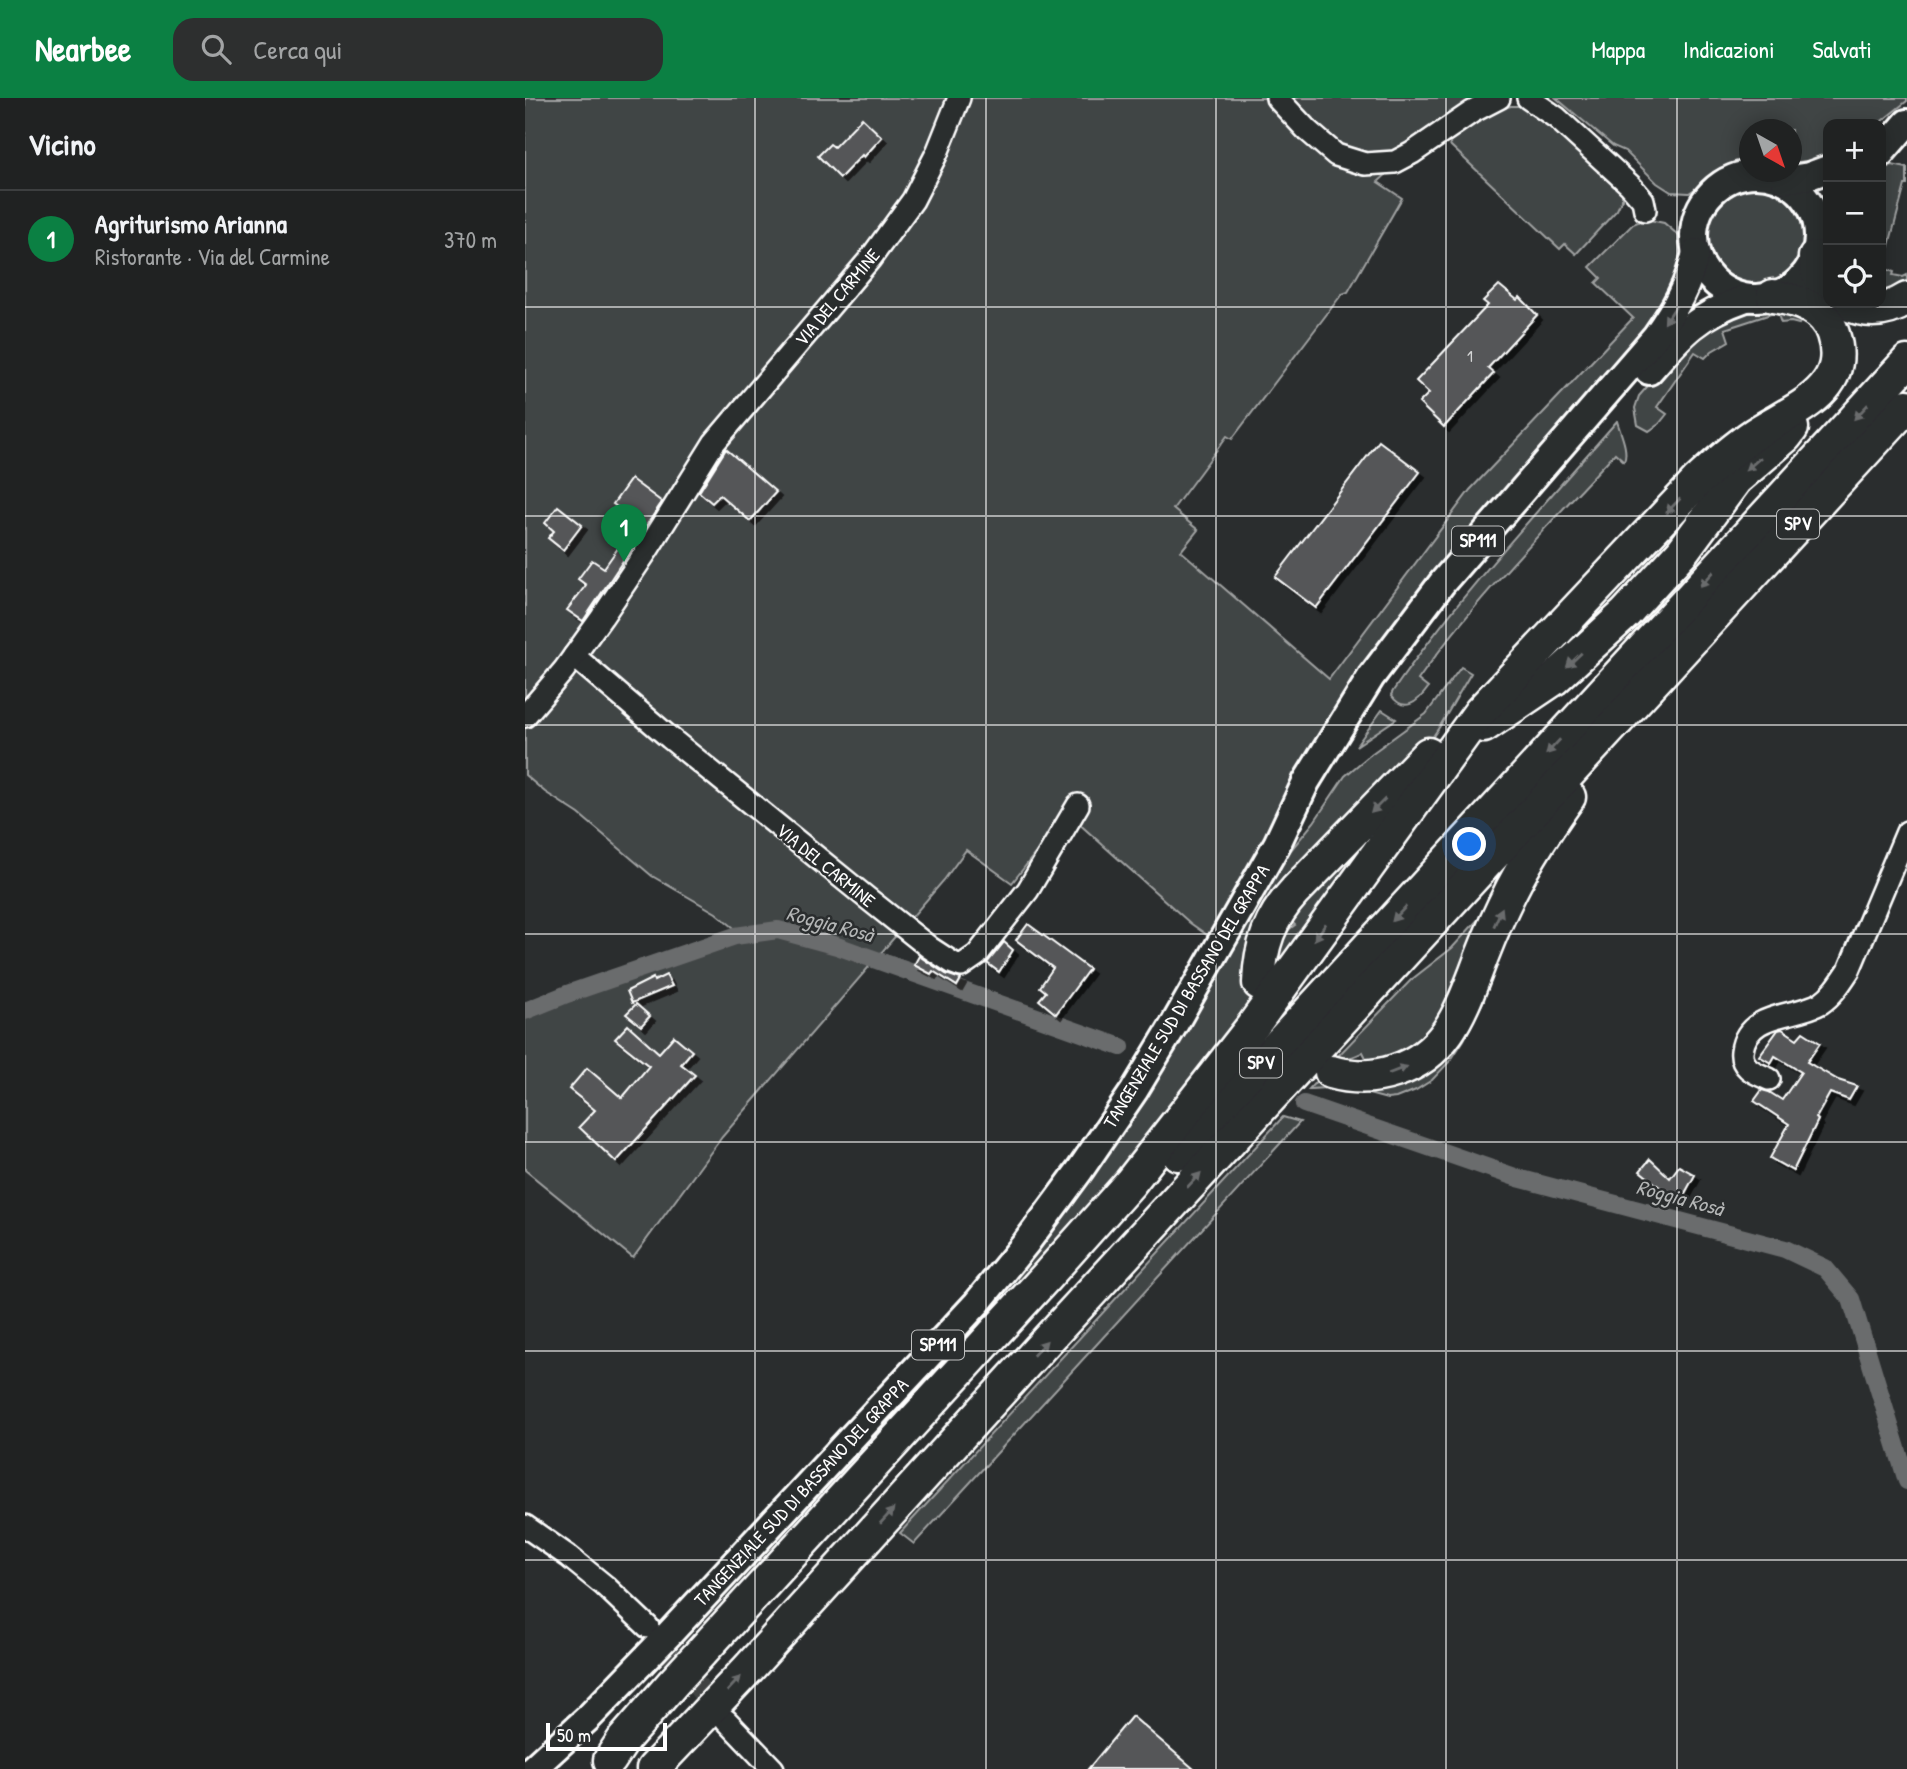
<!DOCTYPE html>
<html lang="it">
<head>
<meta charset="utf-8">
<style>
  body { margin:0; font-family:"Patrick Hand",sans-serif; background:#2d2f2f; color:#f1f3f6 }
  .controls { position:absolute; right:21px; top:21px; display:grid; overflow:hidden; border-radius:14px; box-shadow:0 4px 18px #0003 }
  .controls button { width:63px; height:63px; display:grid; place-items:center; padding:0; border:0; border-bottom:2px solid #3d3f40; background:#202222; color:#f1f3f6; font:35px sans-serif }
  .compass { position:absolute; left:1214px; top:21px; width:63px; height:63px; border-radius:50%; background:#202222; box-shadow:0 4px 18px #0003; rotate:140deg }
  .scale { position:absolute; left:21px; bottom:18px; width:121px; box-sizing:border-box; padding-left:7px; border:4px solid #fff; border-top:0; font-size:19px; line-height:24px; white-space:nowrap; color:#fff; -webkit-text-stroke:5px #2a2d2e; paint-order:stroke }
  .you { position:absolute; left:945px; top:747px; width:24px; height:24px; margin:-18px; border:5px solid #fff; border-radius:50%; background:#1a73e8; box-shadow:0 0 0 10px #1a73e833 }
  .badge { display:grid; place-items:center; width:46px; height:46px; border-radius:50%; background:#0b8043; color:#fff; font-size:23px; font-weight:700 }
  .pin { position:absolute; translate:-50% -58px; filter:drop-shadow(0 2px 4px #0008) }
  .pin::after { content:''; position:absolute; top:37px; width:24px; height:21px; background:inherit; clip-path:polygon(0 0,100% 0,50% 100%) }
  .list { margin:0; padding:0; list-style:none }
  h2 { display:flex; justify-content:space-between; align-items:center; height:91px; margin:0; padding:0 28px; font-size:30px }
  h2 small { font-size:23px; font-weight:400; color:#a2a4a5 }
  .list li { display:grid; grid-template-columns:46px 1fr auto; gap:21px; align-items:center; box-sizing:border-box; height:98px; padding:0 28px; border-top:2px solid #3d3f40 }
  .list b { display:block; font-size:26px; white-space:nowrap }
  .list p { margin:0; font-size:23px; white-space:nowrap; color:#a2a4a5 }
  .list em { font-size:23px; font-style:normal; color:#a2a4a5 }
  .icon { flex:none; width:38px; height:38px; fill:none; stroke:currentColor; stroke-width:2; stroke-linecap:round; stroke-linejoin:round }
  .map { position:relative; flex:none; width:1382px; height:1671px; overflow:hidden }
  header { display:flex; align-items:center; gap:42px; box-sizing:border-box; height:98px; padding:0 35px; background:#0b8043; color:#fff }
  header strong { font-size:33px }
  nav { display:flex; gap:38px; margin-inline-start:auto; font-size:24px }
  .search { width:490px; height:63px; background:#2d2f2f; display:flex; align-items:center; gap:18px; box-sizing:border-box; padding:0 24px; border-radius:21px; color:#a2a4a5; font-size:26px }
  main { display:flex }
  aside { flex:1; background:#202222 }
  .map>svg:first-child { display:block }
  .green { fill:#414445; stroke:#a0a2a2; stroke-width:2 }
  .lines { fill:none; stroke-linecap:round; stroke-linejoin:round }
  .canal { stroke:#6a6c6d; stroke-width:18 }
  .building { fill:#555758; stroke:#fff; stroke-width:2; filter:url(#shadow) }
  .minor-tunnel { stroke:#3f4243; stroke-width:21; stroke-dasharray:21 10; stroke-linecap:butt }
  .minor-casing { stroke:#fff; stroke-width:26 }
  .major-casing { stroke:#fff; stroke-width:32 }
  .highway-casing { stroke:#fff; stroke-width:37 }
  .minor { stroke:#2a2d2e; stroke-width:21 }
  .major { stroke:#2a2d2e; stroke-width:26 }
  .highway { stroke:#2a2d2e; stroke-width:32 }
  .oneway { fill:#6a6c6d }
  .grid { fill:none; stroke:#fff; stroke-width:2; stroke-opacity:0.55 }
  .labels { text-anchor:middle; stroke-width:5; stroke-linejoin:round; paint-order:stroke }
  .number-label { font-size:16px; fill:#d4d5d5 }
  .shield { fill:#2a2d2e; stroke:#bfc0c0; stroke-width:2 }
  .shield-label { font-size:18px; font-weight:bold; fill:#fff }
  .street-label { font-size:19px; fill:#fff; stroke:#2a2d2e }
  .water-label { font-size:21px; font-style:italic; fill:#b4b6b6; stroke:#2a2d2e }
</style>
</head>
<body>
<header>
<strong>Nearbee</strong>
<div class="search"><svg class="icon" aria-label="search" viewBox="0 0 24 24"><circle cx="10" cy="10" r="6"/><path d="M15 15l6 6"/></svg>Cerca qui</div>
<nav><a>Mappa</a><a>Indicazioni</a><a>Salvati</a></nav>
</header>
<main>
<aside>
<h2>Vicino<small></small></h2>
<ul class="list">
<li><span class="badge">1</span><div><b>Agriturismo Arianna</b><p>Ristorante · Via del Carmine</p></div><em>370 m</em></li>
</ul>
</aside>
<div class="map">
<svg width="1382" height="1671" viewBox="0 0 1382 1671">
  <defs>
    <filter id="shadow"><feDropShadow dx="5" dy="5" stdDeviation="0" flood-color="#0009"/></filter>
  </defs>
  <rect width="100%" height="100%" fill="#2a2d2e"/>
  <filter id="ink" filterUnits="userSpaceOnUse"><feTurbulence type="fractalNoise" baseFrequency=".0143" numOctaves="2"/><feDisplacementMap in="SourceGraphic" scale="14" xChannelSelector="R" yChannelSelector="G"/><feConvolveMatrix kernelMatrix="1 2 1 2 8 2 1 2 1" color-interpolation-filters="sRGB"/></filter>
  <g filter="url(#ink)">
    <g class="green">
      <polygon points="0,0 961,0 915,27 853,84 877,100 823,194 817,196 707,341 702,338 648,411 673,432 656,453 804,581 945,392 1108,220 1071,185 1076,180 1065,169 1108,126 1120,121 1139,125 1153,137 1157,145 1159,161 1136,215 952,432 685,839 665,825 542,715 487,785 441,752 419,782 197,1039 108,1160 0,1072 0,905 214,834 191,815 127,778 54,716 20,694 0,677"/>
      <polygon points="1031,0 1382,0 1382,3 1353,26 1303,26 1303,60 1267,65 1266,32 1224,32 1224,62 1205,67 1164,95 1146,94 1132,85 1100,53 1088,48"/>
      <polygon points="986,8 995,8 1004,10 1020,22 1097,92 1097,101 1092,112 1051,156 1040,146 1035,151 926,48 921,40 975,11"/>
      <polygon points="1367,67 1382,70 1382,87 1380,87 1358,170 1369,174 1368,177 1378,179 1382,177 1382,182 1373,189 1356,197 1356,72"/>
      <circle cx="1229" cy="139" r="49"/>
      <polygon points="1223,211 1257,211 1280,216 1274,226 1266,224 1256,225 1252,214 1200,231 1204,243 1187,253 1180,260 1170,254 1132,309 1142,316 1134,326 1124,333 1113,327 1110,310 1114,298 1136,273 1177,232"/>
      <path d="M1092,323C1095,334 1104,352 1099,363L1090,355C1022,429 951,500 893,582L903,590C893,604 879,616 866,597L868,593C934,497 1015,411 1092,323Z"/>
      <polygon points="936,569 946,575 915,628 892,662 793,759 726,895 726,906 587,1087 449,1238 445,1235 548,1107 624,992 689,885 761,758 789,724 820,678 846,656 901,616"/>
      <polygon points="857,612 871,621 831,648"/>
      <path d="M872,701L750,884C749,864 751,839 770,827L764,821Z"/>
      <path d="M969,804C951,847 923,932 881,954C870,959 856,962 844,966L838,954C829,959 821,962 812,959L886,882L927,850Z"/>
      <polygon points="950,899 959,902 939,942 926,962 907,982 891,992 871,1000 862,1001 818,989 784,991 793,981 833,988 848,995 852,986"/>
      <polygon points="758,1019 775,1024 389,1446 375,1435"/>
    </g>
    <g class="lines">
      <g class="canal">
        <polyline points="0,913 42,896 210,838 253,832 312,848 596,949"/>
        <polyline points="779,1006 993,1080 1260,1151 1300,1170 1326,1201 1382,1383"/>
      </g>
    </g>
    <g class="building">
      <polygon points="337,20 357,39 339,59 337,57 315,80 293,58 305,46 309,49"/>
      <polygon points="974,187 992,202 995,199 1012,217 963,270 969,275 919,329 894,305 904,295 891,283 963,207 958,203"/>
      <polygon points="854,343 895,374 791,510 750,479"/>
      <polygon points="201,351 251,394 225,423 195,397 187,405 174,394"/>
      <polygon points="106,381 137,404 58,523 42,512 61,487 53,481 67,462 79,470 112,423 88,406"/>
      <polygon points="33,408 57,427 38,452 23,440 29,433 20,425"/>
      <polygon points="503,826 564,871 531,916 514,902 521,894 515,889 528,870 491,842"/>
      <polygon points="479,844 488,852 474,874 462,865"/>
      <polygon points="394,858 421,876 436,881 432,888 408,873 406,876 389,867"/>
      <polygon points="141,877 147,888 107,905 102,893 128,880 129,883"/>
      <polygon points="111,906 125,918 116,928 101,916"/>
      <polygon points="103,927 134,955 149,938 167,953 156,966 170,977 91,1064 54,1029 70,1012 44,991 62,970 97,1000 124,968 90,941"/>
      <polygon points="1257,931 1272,941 1278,934 1295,945 1282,964 1313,982 1332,988 1324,1002 1305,995 1291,1020 1293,1022 1268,1073 1245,1060 1264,1026 1229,1003 1237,992 1244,994 1257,1002 1276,974 1250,958 1246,965 1234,958 1253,932"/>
      <polygon points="1125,1061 1145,1080 1154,1068 1170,1077 1154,1106 1135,1094 1137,1091 1115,1073"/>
      <polygon points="607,1618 669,1671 563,1671"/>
    </g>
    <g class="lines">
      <polyline class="minor-tunnel" points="126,1533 196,1616"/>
      <g class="minor-casing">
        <g id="minor">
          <polyline points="752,0 782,32 811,57 840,66 870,64 887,55 947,14 974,0"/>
          <polyline points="1003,0 1032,20 1105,87 1118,102 1120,112"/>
          <polyline points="49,558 145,640 342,800 405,850 428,865 436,868 452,857 503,792 553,707"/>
          <polyline points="0,618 39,572 77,519 123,451 189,345 345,161 388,102 412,55 434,0"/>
          <path d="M1244,981C1230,975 1215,970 1217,953C1222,913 1270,920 1296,905C1308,897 1316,884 1324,872L1382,734"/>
          <polyline points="0,1428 43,1458 80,1488 123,1529"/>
          <polyline points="201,1622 248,1671"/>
        </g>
      </g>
      <g class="major-casing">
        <g id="major">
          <polyline points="1356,55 1382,25"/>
          <circle cx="1231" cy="138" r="62"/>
          <polyline points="1260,82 1284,78 1303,71"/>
          <path d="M1124,273C1157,235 1172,217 1221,200"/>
          <path d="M7,1671L64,1619L144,1536L452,1205L501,1145L555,1072L609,993L650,925L752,746L781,684L846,579L917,485L1131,238C1150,211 1164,187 1171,154"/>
        </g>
      </g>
      <g class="highway-casing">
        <g id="highway">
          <polyline points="1290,159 1292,174 1303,192"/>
          <path d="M1320,205C1341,215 1362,214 1382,201"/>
          <polyline points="959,628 1029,581 1100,516 1157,454 1211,381 1261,338 1267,330"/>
          <path d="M734,885C735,848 745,820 770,793L903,656"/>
          <path d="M806,974C827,980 849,980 870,973C919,957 934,918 951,874C959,852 968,830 978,809C996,770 1019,734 1044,699"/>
          <polyline points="653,1056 1382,264"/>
          <path d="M85,1662L99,1641L148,1585L520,1180L605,1085L727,929L955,614L1172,384C1190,367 1209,350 1230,336C1266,312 1327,294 1308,236C1300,210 1273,202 1248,198"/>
          <polyline points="128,1671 222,1572 513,1252 1382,308"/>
        </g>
      </g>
      <use href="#minor" class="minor"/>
      <use href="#major" class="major"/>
      <use href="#highway" class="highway"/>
    </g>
    <defs><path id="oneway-solid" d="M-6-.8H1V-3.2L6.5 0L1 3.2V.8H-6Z" transform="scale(1.75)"/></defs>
    <g class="oneway">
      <use href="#oneway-solid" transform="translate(1145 217) rotate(123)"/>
      <use href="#oneway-solid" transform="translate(1336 314) rotate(133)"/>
      <use href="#oneway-solid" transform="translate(1228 366) rotate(139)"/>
      <use href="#oneway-solid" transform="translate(1148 408) rotate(134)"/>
      <use href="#oneway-solid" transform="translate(1182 481) rotate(133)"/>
      <use href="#oneway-solid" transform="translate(1049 562) rotate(137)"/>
      <use href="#oneway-solid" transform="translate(1028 649) rotate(133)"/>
      <use href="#oneway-solid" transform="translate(853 708) rotate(135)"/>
      <use href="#oneway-solid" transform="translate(874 816) rotate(133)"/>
      <use href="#oneway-solid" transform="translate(973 819) rotate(-66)"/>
      <use href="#oneway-solid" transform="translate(795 834) rotate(125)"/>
      <use href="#oneway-solid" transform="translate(873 972) rotate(-21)"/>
      <use href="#oneway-solid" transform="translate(669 1082) rotate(-47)"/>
      <use href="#oneway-solid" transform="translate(515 1250) rotate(-47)"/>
      <use href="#oneway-solid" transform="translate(362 1418) rotate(-48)"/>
      <use href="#oneway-solid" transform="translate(209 1586) rotate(-47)"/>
    </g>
  </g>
  <path class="grid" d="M230,0V1671M461,0V1671M691,0V1671M921,0V1671M1152,0V1671M0,209H1382M0,418H1382M0,627H1382M0,836H1382M0,1044H1382M0,1253H1382M0,1462H1382"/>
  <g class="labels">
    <g class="number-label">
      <text x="945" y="264">1</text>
    </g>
    <g class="shield">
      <rect x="1252" y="411.5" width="42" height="29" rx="5"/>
      <rect x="927" y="428.5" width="52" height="29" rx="5"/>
      <rect x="715" y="950.5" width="42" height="29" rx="5"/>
      <rect x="387" y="1232.5" width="52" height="29" rx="5"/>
    </g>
    <g class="shield-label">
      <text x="1273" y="432">SPV</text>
      <text x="953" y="449">SP111</text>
      <text x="736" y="971">SPV</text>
      <text x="413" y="1253">SP111</text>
    </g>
    <g class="street-label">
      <text transform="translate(312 199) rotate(-50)" y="7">VIA DEL CARMINE</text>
      <text transform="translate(301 767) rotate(39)" y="7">VIA DEL CARMINE</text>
      <text transform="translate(661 898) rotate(-59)" y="7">TANGENZIALE SUD DI BASSANO DEL GRAPPA</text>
      <text transform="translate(276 1394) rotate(-47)" y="7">TANGENZIALE SUD DI BASSANO DEL GRAPPA</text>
    </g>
    <g class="water-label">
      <text transform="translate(305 826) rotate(15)" y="7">Roggia Rosà</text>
      <text transform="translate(1155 1100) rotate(15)" y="7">Roggia Rosà</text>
    </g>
  </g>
</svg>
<div class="controls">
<button>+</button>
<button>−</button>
<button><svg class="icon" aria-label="locate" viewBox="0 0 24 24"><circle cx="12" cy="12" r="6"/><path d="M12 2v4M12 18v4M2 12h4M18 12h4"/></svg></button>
</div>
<svg class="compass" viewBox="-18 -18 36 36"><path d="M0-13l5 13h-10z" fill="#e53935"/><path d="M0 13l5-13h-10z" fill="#a2a4a5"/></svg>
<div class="scale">50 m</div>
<div class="you"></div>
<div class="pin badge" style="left:99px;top:464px">1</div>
</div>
</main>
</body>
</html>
